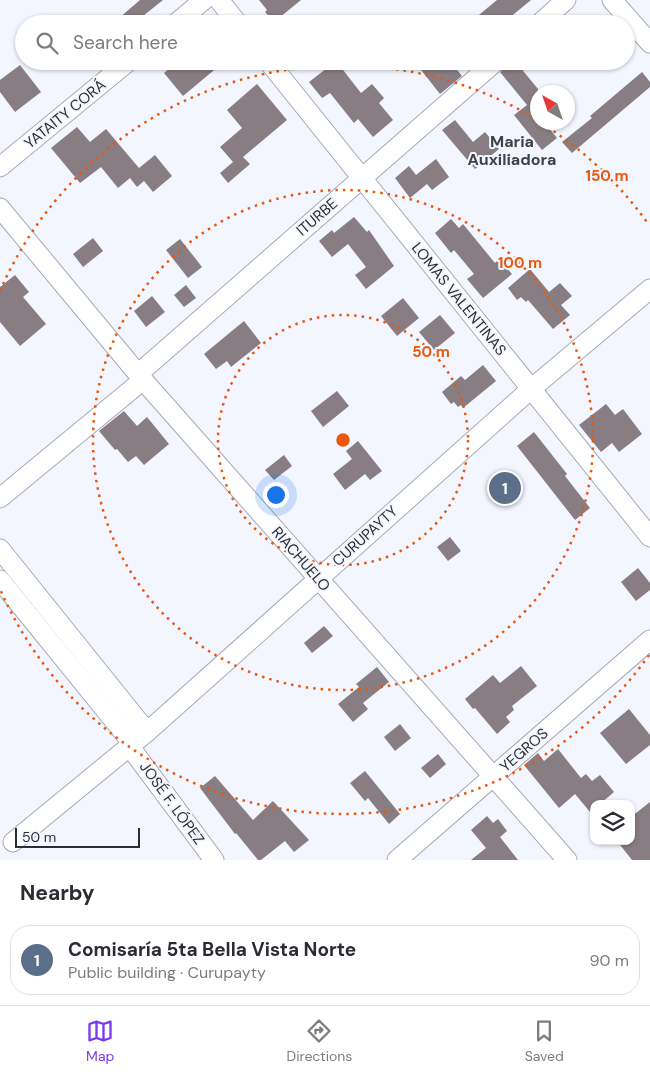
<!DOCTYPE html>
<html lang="en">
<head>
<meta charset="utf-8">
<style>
  body { margin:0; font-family:"DM Sans",sans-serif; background:#f2f2f3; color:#2b2b33 }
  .controls { position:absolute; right:15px; bottom:15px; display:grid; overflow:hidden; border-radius:10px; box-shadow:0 1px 4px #0004 }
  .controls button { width:45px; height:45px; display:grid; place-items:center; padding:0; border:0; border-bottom:1px solid #e1e1e2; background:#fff; color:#2b2b33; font:25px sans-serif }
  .compass { position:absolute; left:530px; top:85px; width:45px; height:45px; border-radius:50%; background:#fff; box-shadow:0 1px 4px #0004; rotate:320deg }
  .scale { position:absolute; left:15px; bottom:12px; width:125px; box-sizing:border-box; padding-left:5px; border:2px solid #2c2d31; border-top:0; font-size:14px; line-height:18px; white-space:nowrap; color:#2c2d31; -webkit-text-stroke:4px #f3f6ff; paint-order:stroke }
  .you { position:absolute; left:275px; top:494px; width:18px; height:18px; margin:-12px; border:4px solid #fff; border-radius:50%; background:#1a73e8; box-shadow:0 0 0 8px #1a73e833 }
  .badge { display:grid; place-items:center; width:32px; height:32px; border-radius:50%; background:#7c3aed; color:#fff; font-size:16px; font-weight:700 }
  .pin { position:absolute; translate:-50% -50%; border:2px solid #fff; box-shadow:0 1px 5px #0006 }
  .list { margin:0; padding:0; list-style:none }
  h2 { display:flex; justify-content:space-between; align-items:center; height:65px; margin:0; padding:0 20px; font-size:21px }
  h2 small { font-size:16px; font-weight:400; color:#7c7c81 }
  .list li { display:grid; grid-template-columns:32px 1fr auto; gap:15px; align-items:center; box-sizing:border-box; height:70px; margin:0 10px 10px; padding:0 10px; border:1px solid #e1e1e2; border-radius:20px }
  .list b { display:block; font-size:19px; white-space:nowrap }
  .list p { margin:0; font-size:16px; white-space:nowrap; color:#7c7c81 }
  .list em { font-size:16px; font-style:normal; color:#7c7c81 }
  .icon { flex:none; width:28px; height:28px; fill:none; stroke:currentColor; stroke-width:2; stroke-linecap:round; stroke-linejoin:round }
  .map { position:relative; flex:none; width:650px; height:860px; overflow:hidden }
  .search { position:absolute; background:#fff; box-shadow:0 1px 4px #0004; left:15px; right:15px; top:15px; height:55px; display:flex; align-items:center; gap:12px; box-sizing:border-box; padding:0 18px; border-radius:28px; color:#7c7c81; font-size:19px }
  .sheet { height:145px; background:#fff }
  nav { display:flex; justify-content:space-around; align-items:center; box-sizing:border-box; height:70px; border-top:1px solid #e1e1e2; background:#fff; font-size:14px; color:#7c7c81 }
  nav a { display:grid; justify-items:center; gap:2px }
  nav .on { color:#7c3aed }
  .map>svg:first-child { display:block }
  .building { fill:#887d82 }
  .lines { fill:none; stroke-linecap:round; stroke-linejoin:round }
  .street-casing { stroke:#a7aab5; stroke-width:21 }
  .street { stroke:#fff; stroke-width:19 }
  .ring { fill:none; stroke:#e8590c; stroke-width:2.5; stroke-dasharray:2.5 5 }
  .labels { text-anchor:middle; stroke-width:4; stroke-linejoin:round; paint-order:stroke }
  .street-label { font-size:15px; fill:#2c2d31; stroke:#f3f6ff }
  .neighbourhood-label { font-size:16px; font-weight:bold; fill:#3d4149; stroke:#f3f6ff }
  .centre { fill:#e8590c; stroke:#f3f6ff; stroke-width:2.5 }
  .ring-label { font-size:15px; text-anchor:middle; font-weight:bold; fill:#e8590c; stroke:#f3f6ff; stroke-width:4; stroke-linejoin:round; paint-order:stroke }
</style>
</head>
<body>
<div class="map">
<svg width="650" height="860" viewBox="0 0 650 860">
  <rect width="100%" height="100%" fill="#f3f6ff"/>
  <g class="building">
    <polygon points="140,0 163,0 133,24 112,24"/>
    <polygon points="259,0 301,0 274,22 265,12 267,10"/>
    <polygon points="497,0 531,0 502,24 468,24"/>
    <polygon points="178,61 225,61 183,96 164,73"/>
    <polygon points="336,61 361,93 372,84 384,98 379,103 393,120 373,137 358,119 354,123 330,93 322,98 309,82"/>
    <polygon points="414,61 450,61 462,76 440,94"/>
    <polygon points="512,61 515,61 538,89 538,122 544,122 557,138 542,150 514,115 527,105 500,72"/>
    <polygon points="20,65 41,92 15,112 0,92 0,80"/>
    <polygon points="642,72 650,82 650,87 572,153 562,142 592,118 590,116"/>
    <polygon points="257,84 287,120 243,157 250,164 228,183 220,173 233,162 220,147 242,128 227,110"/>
    <polygon points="455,120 473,142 485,132 499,149 475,169 442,130"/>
    <polygon points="77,127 90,142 106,129 139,168 155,155 172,176 153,192 144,181 137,187 130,178 118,188 101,167 80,183 51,148"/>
    <polygon points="436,159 449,177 432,190 427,184 410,198 395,178 409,166 416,175"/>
    <polygon points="354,217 367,232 369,230 394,266 366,289 355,275 366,267 348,244 332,257 319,241 332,230 334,233"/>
    <polygon points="451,219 459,228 463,224 495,263 499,259 512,274 483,298 467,279 474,274 454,250 451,253 435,233"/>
    <polygon points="93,238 103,251 83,267 73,254"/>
    <polygon points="180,239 202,267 188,278 166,250"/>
    <polygon points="530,269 549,292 560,283 572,296 561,305 570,315 553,329 528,300 526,302 521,297 517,300 508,288"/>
    <polygon points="15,275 29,292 23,297 46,324 20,346 0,322 0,287"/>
    <polygon points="186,285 196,298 184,307 174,295"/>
    <polygon points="152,296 165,312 146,327 134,311"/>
    <polygon points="403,298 419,318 397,336 381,316"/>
    <polygon points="440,315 455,333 434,350 419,332"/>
    <polygon points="244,321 261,343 231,367 227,361 216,369 204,354"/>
    <polygon points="483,365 496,381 463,408 461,405 458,407 454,402 451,404 442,392 461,376 465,380"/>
    <polygon points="337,391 349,406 323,427 311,411"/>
    <polygon points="606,404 615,415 623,409 642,434 619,452 612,443 601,452 579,425"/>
    <polygon points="124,411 137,426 147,417 169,444 144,465 136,456 128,462 117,449 115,450 99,431"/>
    <polygon points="534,432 567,474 565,476 590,508 575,520 517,446"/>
    <polygon points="358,441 382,471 370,480 365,474 345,490 333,474 352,459 346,451"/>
    <polygon points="284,455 292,466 274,480 265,470"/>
    <polygon points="450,537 461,551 448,561 437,547"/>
    <polygon points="638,568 650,583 650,590 636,601 621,582"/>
    <polygon points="324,626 333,636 312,653 304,643"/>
    <polygon points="521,666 537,686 512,706 514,710 506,717 510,722 497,734 475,708 473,709 465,699 493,675 500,683"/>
    <polygon points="377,667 389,682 363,703 368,709 353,722 338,704 359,687 356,684"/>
    <polygon points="629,709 650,735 650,745 626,764 600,733"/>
    <polygon points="400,724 411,738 395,751 384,737"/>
    <polygon points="558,749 581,778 586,774 592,781 600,775 614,792 600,804 594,804 594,809 590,812 575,794 559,808 524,765 538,753 544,761"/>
    <polygon points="438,754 446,764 430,778 421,768"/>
    <polygon points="365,771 400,814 389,824 368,798 365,801 350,783"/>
    <polygon points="215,776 253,820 273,801 309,840 294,852 285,841 261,860 258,860 236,833 235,834 200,788"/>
    <polygon points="650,802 650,860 632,860 617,841 631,841 631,817"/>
    <polygon points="487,816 493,823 498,819 507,831 500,837 518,860 471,860 486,848 471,830"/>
  </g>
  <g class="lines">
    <g class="street-casing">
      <g id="street">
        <polyline points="219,0 238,24"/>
        <polyline points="612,0 650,43"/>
        <polyline points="175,24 204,0"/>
        <polyline points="539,24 566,0"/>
        <polyline points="268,61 650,537"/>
        <polyline points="0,167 129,61"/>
        <polyline points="0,208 143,380 567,860"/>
        <polyline points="138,374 496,61"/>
        <polyline points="0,498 143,380"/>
        <polyline points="0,549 147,732"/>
        <polyline points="0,580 133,744"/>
        <polyline points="130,747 214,860"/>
        <polyline points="13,842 147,732 531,389 650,289"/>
        <polyline points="397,860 650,640"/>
      </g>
    </g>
    <use href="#street" class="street"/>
  </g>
  <g class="ring">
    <circle cx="343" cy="440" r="125"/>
    <circle cx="343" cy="440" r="250"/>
    <path d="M649 655A374 374 0 0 1 0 589M0 291A374 374 0 0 1 536 119M541 123A374 374 0 0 1 649 225"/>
  </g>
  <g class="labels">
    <g class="street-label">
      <text transform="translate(65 114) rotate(-39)" y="5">YATAITY CORÁ</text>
      <text transform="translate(317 217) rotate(-41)" y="5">ITURBE</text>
      <text transform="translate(459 299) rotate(51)" y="5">LOMAS VALENTINAS</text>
      <text transform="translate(365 536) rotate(-42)" y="5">CURUPAYTY</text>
      <text transform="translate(301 559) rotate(49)" y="5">RIACHUELO</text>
      <text transform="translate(524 750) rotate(-41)" y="5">YEGROS</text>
      <text transform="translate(172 803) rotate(54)" y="5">JOSÉ F. LÓPEZ</text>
    </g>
    <g class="neighbourhood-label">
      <text x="512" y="147">Maria<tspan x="512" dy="18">Auxiliadora</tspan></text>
    </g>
  </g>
  <circle cx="343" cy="440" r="8" class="centre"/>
  <g class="ring-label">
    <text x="607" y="181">150 m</text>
    <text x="520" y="268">100 m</text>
    <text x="431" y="357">50 m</text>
  </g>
</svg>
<div class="controls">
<button><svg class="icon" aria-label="layers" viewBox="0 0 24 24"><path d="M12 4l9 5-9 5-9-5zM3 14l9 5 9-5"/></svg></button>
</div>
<svg class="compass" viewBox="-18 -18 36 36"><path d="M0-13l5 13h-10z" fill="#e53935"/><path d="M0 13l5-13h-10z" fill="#7c7c81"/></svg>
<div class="scale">50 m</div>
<div class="you"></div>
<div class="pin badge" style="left:505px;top:488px;background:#5c6f8a">1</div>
<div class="search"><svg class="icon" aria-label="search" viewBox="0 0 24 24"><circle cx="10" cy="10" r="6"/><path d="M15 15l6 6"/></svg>Search here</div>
</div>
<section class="sheet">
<h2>Nearby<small></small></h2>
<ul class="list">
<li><span class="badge" style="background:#5c6f8a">1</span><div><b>Comisaría 5ta Bella Vista Norte</b><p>Public building · Curupayty</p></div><em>90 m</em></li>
</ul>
</section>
<nav>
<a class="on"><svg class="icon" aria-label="map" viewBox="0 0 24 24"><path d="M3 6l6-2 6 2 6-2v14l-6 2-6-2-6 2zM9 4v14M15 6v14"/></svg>Map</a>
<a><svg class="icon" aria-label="directions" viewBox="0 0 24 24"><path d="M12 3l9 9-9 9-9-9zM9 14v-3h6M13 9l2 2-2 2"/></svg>Directions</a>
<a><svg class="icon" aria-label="saved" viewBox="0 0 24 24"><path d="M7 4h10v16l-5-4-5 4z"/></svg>Saved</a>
</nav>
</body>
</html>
